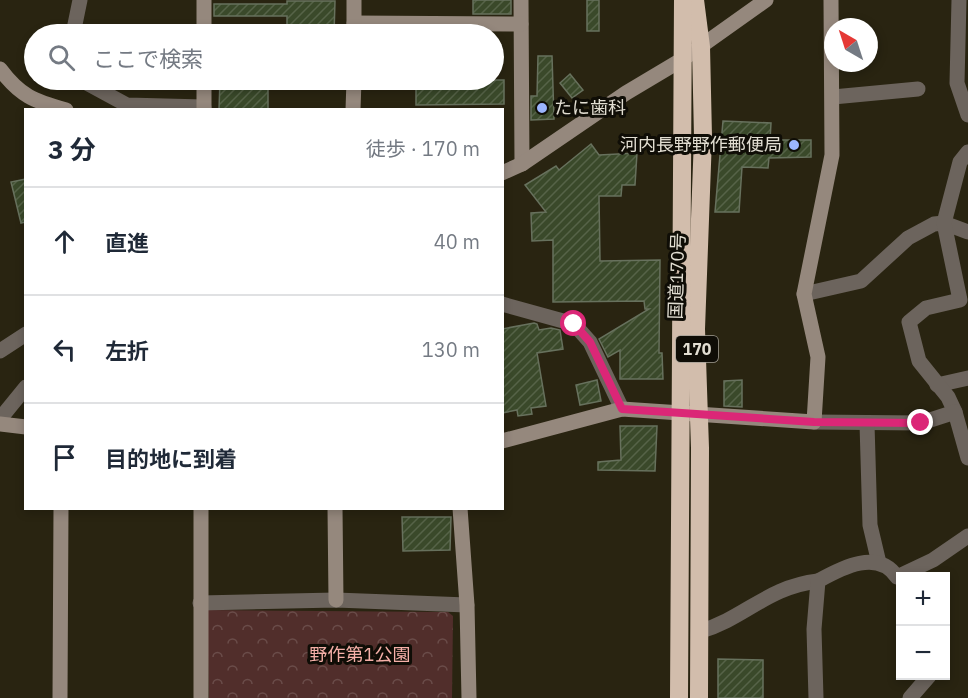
<!DOCTYPE html>
<html lang="ja">
<head>
<meta charset="utf-8">
<style>
  body { margin:0; font-family:"IBM Plex Sans","Noto Sans JP",sans-serif; background:#f2f2f3; color:#1f2937 }
  .controls { position:absolute; right:18px; bottom:18px; display:grid; overflow:hidden; border-radius:0px; box-shadow:0 3px 9px #0003 }
  .controls button { width:54px; height:54px; display:grid; place-items:center; padding:0; border:0; border-bottom:2px solid #e0e1e3; background:#fff; color:#1f2937; font:30px sans-serif }
  .compass { position:absolute; left:824px; top:18px; width:54px; height:54px; border-radius:50%; background:#fff; box-shadow:0 3px 9px #0003; rotate:321deg }
  .stop { position:absolute; width:18px; height:18px; margin:-14px; border:4px solid #db2777; border-radius:50%; background:#fff }
  .stop.end { background:#db2777; border-color:#fff; box-shadow:0 2px 6px #0008 }
  .list { margin:0; padding:0; list-style:none }
  h2 { display:flex; justify-content:space-between; align-items:center; height:78px; margin:0; padding:0 24px; font-size:26px }
  h2 small { font-size:20px; font-weight:400; color:#747a83 }
  .list li { display:grid; grid-template-columns:39px 1fr auto; gap:18px; align-items:center; box-sizing:border-box; height:108px; padding:0 24px; border-top:2px solid #e0e1e3 }
  .list b { display:block; font-size:22px; white-space:nowrap }
  .list em { font-size:20px; font-style:normal; color:#747a83 }
  .icon { flex:none; width:33px; height:33px; fill:none; stroke:currentColor; stroke-width:2; stroke-linecap:round; stroke-linejoin:round }
  .map { position:relative; flex:none; width:968px; height:698px; overflow:hidden }
  .search { position:absolute; background:#fff; box-shadow:0 3px 9px #0003; left:24px; top:24px; width:480px; height:66px; display:flex; align-items:center; gap:15px; box-sizing:border-box; padding:0 21px; border-radius:33px; color:#747a83; font-size:22px }
  .panel { position:absolute; background:#fff; box-shadow:0 3px 9px #0003; left:24px; top:108px; width:480px; height:402px; border-radius:0px }
  .map>svg:first-child { display:block }
  .park { fill:url(#park-crowns) }
  .building { fill:url(#building-hatch); stroke:#67715d; stroke-width:1.5 }
  .lines { fill:none; stroke-linecap:round; stroke-linejoin:round }
  .street { stroke:#6c645d; stroke-width:15 }
  .secondary { stroke:#95887d; stroke-width:15 }
  .highway { stroke:#d2bdac; stroke-width:18 }
  .route { stroke:#db2777; stroke-width:8 }
  .poi-dot { fill:#9bb5fd; stroke:#0f0d06; stroke-width:2 }
  .labels { text-anchor:middle; stroke-width:6; stroke-linejoin:round; paint-order:stroke }
  .shield { fill:#0f0d06; stroke:#a39f95; stroke-width:1.5 }
  .shield-label { font-size:16px; font-weight:bold; fill:#e2ded2 }
  .poi-label { font-size:18px; fill:#e2ded2; stroke:#0f0d06; text-anchor:start }
  .street-label { font-size:18px; fill:#e2ded2; stroke:#0f0d06 }
  .park-label { font-size:18px; fill:#f5b0a8; stroke:#0f0d06 }
</style>
</head>
<body>
<div class="map">
<svg width="968" height="698" viewBox="0 0 968 698">
  <defs>
    <pattern id="park-crowns" width="20" height="18" patternUnits="userSpaceOnUse" patternTransform="scale(1.5)"><rect width="20" height="18" fill="#512e2b"/><path d="M2 6a3 3 0 1 1 6 0M12 15a3 3 0 1 1 6 0" fill="none" stroke="#6a4c49"/></pattern>
    <pattern id="building-hatch" width="6" height="6" patternUnits="userSpaceOnUse" patternTransform="scale(1.5)"><rect width="6" height="6" fill="#3a492a"/><path d="M-1 1l2-2M0 6l6-6M5 7l2-2" fill="none" stroke="#566348"/></pattern>
  </defs>
  <rect width="100%" height="100%" fill="#292411"/>
  <polygon class="park" points="207,610 448,612 453,616 452,698 209,698"/>
  <g class="building">
    <rect x="473" y="0" width="38" height="14"/>
    <rect x="587" y="0" width="12" height="31"/>
    <polygon points="287,1 335,1 334,34 287,33 287,16 214,16 214,4 287,4"/>
    <polygon points="538,56 552,56 554,119 531,120 531,96 537,96"/>
    <polygon points="570,74 583,90 572,98 560,83"/>
    <polygon points="220,80 268,80 268,110 219,110"/>
    <polygon points="416,80 504,80 504,104 416,105"/>
    <polygon points="723,121 771,123 770,140 811,140 811,157 769,158 768,168 742,167 739,212 715,212"/>
    <polygon points="591,144 599,155 637,153 635,185 622,185 621,196 599,196 600,261 660,260 659,353 662,353 663,379 620,379 620,350 608,357 599,339 649,309 645,309 644,301 553,302 553,240 532,241 531,213 546,212 525,185 556,166 559,170"/>
    <polygon points="26,179 26,222 21,223 11,182"/>
    <polygon points="534,323 537,324 539,330 551,328 560,330 563,349 537,353 546,406 531,408 532,414 518,416 517,410 502,413 502,329"/>
    <polygon points="597,380 601,401 580,405 576,385"/>
    <polygon points="742,380 742,407 724,406 724,381"/>
    <polygon points="620,426 657,426 655,471 598,470 598,462 621,460"/>
    <polygon points="402,517 451,517 450,550 403,551"/>
    <polygon points="718,659 763,660 763,698 718,698"/>
  </g>
  <g class="lines">
    <g class="street">
      <polyline points="959,0 957,83 968,115"/>
      <polyline points="73,34 80,0"/>
      <polyline points="81,80 127,105 204,107"/>
      <polyline points="833,97 918,89"/>
      <polyline points="804,294 861,281 908,238 934,224 944,223 968,232"/>
      <polyline points="502,304 574,324 590,342 622,409"/>
      <polyline points="0,351 26,334"/>
      <polyline points="937,385 968,378"/>
      <polyline points="955,412 948,397 919,361 909,322 926,308 960,300 944,223 960,162 968,152"/>
      <polyline points="0,419 26,387"/>
      <polyline points="814,422 921,423 955,412 968,458"/>
      <polyline points="867,424 870,525 879,563"/>
      <polyline points="200,603 336,600 467,605"/>
      <path d="M701,631C745,618 767,587 818,581"/>
      <path d="M816,698L814,629L818,581C843,567 878,549 897,577L933,560L968,536"/>
      <polyline points="910,698 929,676"/>
    </g>
    <g class="secondary">
      <polyline points="521,0 522,164"/>
      <polyline points="354,23 521,24"/>
      <polyline points="204,34 204,0"/>
      <polyline points="354,34 354,0"/>
      <path d="M0,69C20,96 34,101 66,110"/>
      <polyline points="204,80 204,110"/>
      <polyline points="353,110 354,80"/>
      <polyline points="502,173 522,164 626,93 683,59 766,0"/>
      <polyline points="0,424 26,427"/>
      <polyline points="502,441 622,409 814,422 818,357 804,294 832,155 831,0"/>
      <polyline points="335,508 336,600"/>
      <polyline points="460,508 467,605 469,698"/>
      <polyline points="60,698 61,508"/>
      <polyline points="201,698 201,508"/>
    </g>
    <g class="highway">
      <polyline points="695,0 701,47 703,137 696,329 700,448 699,698"/>
      <polyline points="679,698 683,0"/>
    </g>
  </g>
  <g class="lines">
    <polyline class="route" points="574,324 590,342 622,409 814,422 921,423"/>
  </g>
  <g class="poi-dot">
    <circle cx="542" cy="108" r="6"/>
    <circle cx="794" cy="145" r="6"/>
  </g>
  <g class="labels">
    <rect class="shield" x="676" y="336" width="42" height="26" rx="4.5"/>
    <g class="shield-label">
      <text x="697" y="355">170</text>
    </g>
    <g class="poi-label">
      <text x="554" y="114">たに歯科</text>
      <text x="782" y="151" text-anchor="end">河内長野野作郵便局</text>
    </g>
    <g class="street-label">
      <text transform="translate(677 276) rotate(-88)" y="6">国道170号</text>
    </g>
    <g class="park-label">
      <text x="360" y="661">野作第1公園</text>
    </g>
  </g>
</svg>
<div class="controls">
<button>+</button>
<button>−</button>
</div>
<svg class="compass" viewBox="-18 -18 36 36"><path d="M0-13l5 13h-10z" fill="#e53935"/><path d="M0 13l5-13h-10z" fill="#747a83"/></svg>
<div class="stop" style="left:574px;top:324px"></div>
<div class="stop end" style="left:921px;top:423px"></div>
<div class="search"><svg class="icon" aria-label="search" viewBox="0 0 24 24"><circle cx="10" cy="10" r="6"/><path d="M15 15l6 6"/></svg>ここで検索</div>
<section class="panel">
<h2>3 分<small>徒歩 · 170 m</small></h2>
<ul class="list">
<li><svg class="icon" aria-label="ahead" viewBox="0 0 24 24"><path d="M12 20V5M6 11l6-6 6 6"/></svg><div><b>直進</b></div><em>40 m</em></li>
<li><svg class="icon" aria-label="left" viewBox="0 0 24 24"><path d="M17 20v-9H6M10 6l-5 5 5 5"/></svg><div><b>左折</b></div><em>130 m</em></li>
<li><svg class="icon" aria-label="arrive" viewBox="0 0 24 24"><path d="M6 21V4h12l-3 4 3 4H6"/></svg><div><b>目的地に到着</b></div></li>
</ul>
</section>
</div>
</body>
</html>
